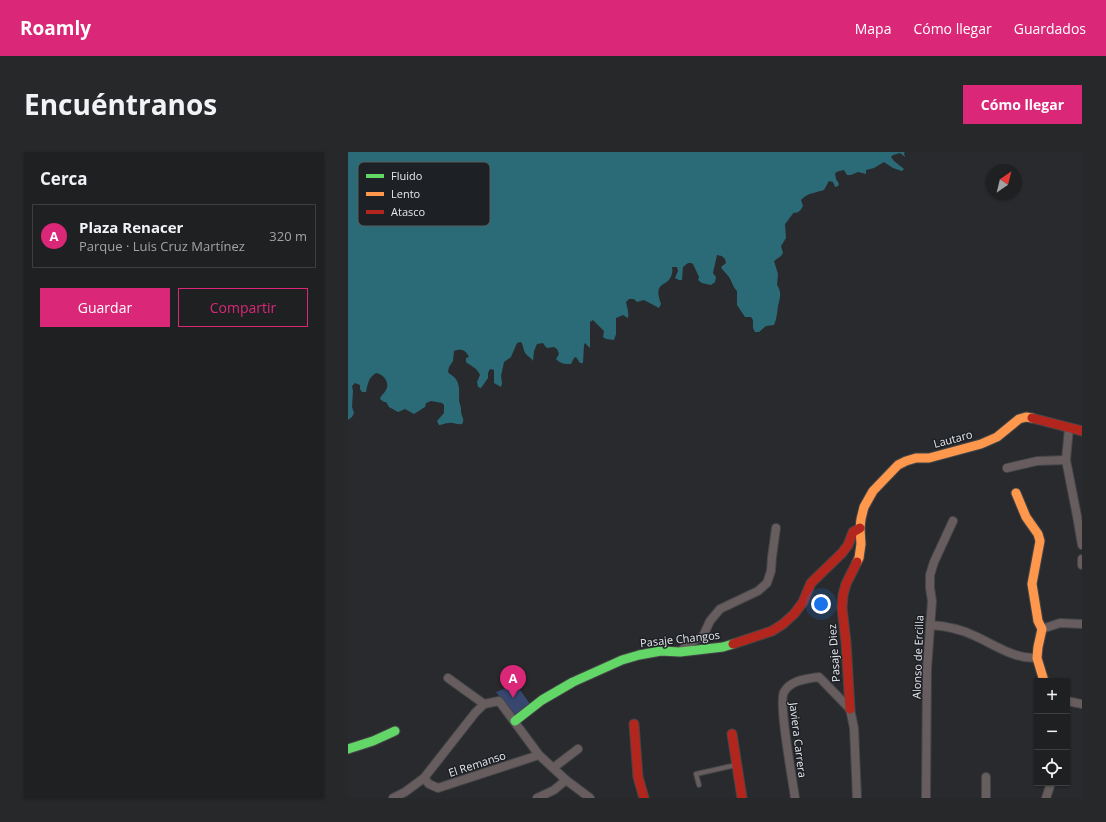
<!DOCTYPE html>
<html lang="es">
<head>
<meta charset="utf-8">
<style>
  body { margin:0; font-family:"Open Sans",sans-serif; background:#27282a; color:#f1f3f6 }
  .controls { position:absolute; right:12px; bottom:12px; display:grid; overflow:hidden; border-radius:0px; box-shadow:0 1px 3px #0004 }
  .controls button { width:36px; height:36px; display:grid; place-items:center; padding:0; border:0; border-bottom:1px solid #3c3e40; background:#1f2022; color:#f1f3f6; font:20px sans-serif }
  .compass { position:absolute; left:638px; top:12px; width:36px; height:36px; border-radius:50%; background:#1f2022; box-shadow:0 1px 3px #0004; rotate:35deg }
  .you { position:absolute; left:473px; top:452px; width:14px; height:14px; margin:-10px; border:3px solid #fff; border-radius:50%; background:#1a73e8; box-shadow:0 0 0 6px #1a73e833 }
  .badge { display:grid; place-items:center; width:26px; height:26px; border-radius:50%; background:#db2777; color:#fff; font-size:13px; font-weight:700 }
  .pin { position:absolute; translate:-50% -33px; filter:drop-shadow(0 1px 2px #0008) }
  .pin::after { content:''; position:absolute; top:21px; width:14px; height:12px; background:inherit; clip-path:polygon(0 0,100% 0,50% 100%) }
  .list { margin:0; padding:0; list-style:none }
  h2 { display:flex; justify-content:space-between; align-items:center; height:52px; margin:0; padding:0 16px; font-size:17px }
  h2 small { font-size:13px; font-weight:400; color:#a1a3a5 }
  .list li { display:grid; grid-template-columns:26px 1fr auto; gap:12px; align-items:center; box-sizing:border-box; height:64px; margin:0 8px 8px; padding:0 8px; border:1px solid #3c3e40; border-radius:0px }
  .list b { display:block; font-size:15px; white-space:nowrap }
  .list p { margin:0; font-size:13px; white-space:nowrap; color:#a1a3a5 }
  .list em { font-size:13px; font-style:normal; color:#a1a3a5 }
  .actions { display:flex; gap:8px; padding:12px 16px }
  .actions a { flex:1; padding:9px 0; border:1px solid #db2777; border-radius:0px; text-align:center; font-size:14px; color:#db2777 }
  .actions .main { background:#db2777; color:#fff }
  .icon { flex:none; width:22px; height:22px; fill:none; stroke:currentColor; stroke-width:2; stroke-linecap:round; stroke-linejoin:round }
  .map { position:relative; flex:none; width:734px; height:646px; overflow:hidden; border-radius:0px }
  header { display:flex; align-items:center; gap:24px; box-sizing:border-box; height:56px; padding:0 20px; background:#db2777; color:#fff }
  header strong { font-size:19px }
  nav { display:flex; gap:22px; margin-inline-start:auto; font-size:14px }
  .intro { display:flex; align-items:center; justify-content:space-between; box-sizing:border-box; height:96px; padding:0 24px }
  h1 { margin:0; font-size:28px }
  .button { padding:10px 18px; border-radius:0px; background:#db2777; color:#fff; font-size:14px; font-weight:700 }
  main { display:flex; gap:24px; padding:0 24px }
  aside { flex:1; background:#1f2022; border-radius:0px; box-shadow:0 1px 3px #0004 }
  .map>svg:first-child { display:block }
  .green { fill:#384770 }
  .water { fill:#2b6b78 }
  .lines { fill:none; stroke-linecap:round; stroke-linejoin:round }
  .lane-casing { stroke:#444547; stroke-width:6 }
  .street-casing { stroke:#444547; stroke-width:10 }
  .fast-casing { stroke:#444547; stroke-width:11 }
  .slow-casing { stroke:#444547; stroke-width:11 }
  .jam-casing { stroke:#444547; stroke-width:11 }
  .lane { stroke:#675d5f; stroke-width:4 }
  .street { stroke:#675d5f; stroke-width:8 }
  .fast { stroke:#63d668; stroke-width:9 }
  .slow { stroke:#ff974d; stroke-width:9 }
  .jam { stroke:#b3261e; stroke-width:9 }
  .labels { text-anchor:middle; stroke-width:3; stroke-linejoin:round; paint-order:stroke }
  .street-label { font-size:11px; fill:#e6e8ec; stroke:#1d2025 }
  .key { fill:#1d2025; stroke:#595c61; stroke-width:1 }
  .key-label { font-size:11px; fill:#e6e8ec }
</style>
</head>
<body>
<header>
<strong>Roamly</strong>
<nav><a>Mapa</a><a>Cómo llegar</a><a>Guardados</a></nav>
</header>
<div class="intro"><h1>Encuéntranos</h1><a class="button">Cómo llegar</a></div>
<main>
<aside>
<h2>Cerca<small></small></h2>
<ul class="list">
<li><span class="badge">A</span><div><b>Plaza Renacer</b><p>Parque · Luis Cruz Martínez</p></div><em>320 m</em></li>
</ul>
<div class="actions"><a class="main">Guardar</a><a>Compartir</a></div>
</aside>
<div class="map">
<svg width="734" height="646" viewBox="0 0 734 646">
  <rect width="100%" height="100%" fill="#292a2d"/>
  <polygon class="green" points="168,532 182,552 167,565 148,540"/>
  <path class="water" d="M0,0H557L556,1L557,5L552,1L545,3L543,5L546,9L556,17L554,19L545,16L536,10L526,16L518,18V22L510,20L503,23H499L496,18L491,19L487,21L488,27L491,32L490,34L487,35L485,30L481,29L476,38C467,41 459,41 453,48L455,54C454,56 452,59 450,60C446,62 446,59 444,63C441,66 440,69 437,72L438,86L433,94L435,101L433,104L426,109L430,122L429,133C434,140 432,146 430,154C429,161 429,166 426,173L418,174L411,180H407L405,176V168L403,165H397L389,153V139C385,135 384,130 381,125C378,121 375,119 373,115L378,111C377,105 375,104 369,103L365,121L368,125L367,130L363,133L354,131L350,128L351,125L345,112L343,111H340L335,115L334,128H331L327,126L330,119L329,115H324C324,117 325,119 324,121C321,137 304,127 313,152L311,156L296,148L289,150L286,147H281L278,150C279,156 281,160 280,166L275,163L268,166V182L266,188L258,187L255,185L256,179L245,168L242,170V196L237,191L236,193L235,211H232L228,205L226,206L223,212C217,212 213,212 208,207L211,202L209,197L206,195L199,196L197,194L195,191L189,192L186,199L185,209C183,205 180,205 178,202C175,199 176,194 173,190L169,191L163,205L156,210L153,224L154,231L153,235L146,231V218L142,217L140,221V226L133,236L130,235L129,230L132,223C129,216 123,214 118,210V206L121,205C118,198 113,196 106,199L105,209L101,215L100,220C102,223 107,224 109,229C112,235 111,242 111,248C111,251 113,254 113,257C113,258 113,259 113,260C114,266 117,267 114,272C109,273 105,270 101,271C97,271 94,273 91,273L89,269L96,261V253L94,251L83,249L78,251L77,255L66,262L57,257L50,260L41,255L38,250H36L32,247C33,243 36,242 38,238C42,231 36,222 28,221C20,226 20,232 18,240H14L12,237V233L7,231L4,234L5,239L4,255L6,261L4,265L0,268Z"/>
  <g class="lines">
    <g class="lane-casing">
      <polyline id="lane" points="351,633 348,622 388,613"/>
    </g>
    <g class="street-casing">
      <g id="street">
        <polyline points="721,276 718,308 729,364 734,393"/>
        <polyline points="659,316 689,309 718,308"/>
        <polyline points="734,407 734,413"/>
        <path d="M582,473C598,474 613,477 627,484C647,493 666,507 689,506"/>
        <polyline points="694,477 712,471 734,472"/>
        <polyline points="332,500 340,492 355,484 362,469 372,457 410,439 419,431 423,419 424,405 428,376"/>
        <polyline points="100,526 136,552"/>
        <polyline points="719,549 734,552"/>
        <polyline points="191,603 90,636 81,632 76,626 127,561 136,552 151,549 191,603 218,628 242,646"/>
        <polyline points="205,616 230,597"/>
        <polyline points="638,625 638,646"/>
        <polyline points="45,646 57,640 76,626"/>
        <polyline points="189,646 206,638 218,628"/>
        <path d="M447,646C445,630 430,550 436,540C443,528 458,527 471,525L502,557L506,576L509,646"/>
        <polyline points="578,646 579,517 584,449 582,436 582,423 586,410 605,369"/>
        <polyline points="698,646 703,631"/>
      </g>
    </g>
    <g class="fast-casing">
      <g id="fast">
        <polyline points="167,569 194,548 225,530 274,508 291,503 313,499 332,500 375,495 385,492"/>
        <polyline points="0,597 25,589 47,579"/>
      </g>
    </g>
    <g class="slow-casing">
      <g id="slow">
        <polyline points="668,341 678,365 690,382 692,389 684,432 690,469 694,477 690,495 689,506 696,529"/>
        <polyline points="509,410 511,406 513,392 512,376 513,367 516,355 525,339 550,313 558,309 568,306 581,306 633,292 649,285 671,267 678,265 684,266"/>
      </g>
    </g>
    <g class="jam-casing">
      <g id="jam">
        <polyline points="684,266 734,279"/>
        <polyline points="385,492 424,479 435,472 446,462 455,450 463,431 494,401 500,393 505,380 512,376"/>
        <polyline points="502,557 498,490 494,456 495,443 498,432 509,410"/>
        <polyline points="286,572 290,625 296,646"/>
        <polyline points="384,582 394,646"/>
      </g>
    </g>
    <use href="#lane" class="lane"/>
    <use href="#street" class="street"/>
    <use href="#fast" class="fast"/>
    <use href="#slow" class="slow"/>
    <use href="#jam" class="jam"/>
  </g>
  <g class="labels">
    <g class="street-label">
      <text transform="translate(605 287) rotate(-15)" y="4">Lautaro</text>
      <text transform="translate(332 487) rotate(-6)" y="4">Pasaje Changos</text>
      <text transform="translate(486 501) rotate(-94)" y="4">Pasaje Diez</text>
      <text transform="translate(570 505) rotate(-88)" y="4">Alonso de Ercilla</text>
      <text transform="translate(450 588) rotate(83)" y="4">Javiera Carrera</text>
      <text transform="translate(129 612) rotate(-18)" y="4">El Remanso</text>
    </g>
  </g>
  <rect x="10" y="10" width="132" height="64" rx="6" class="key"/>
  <rect x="18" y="22" width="18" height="4" fill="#63d668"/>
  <rect x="18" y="40" width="18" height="4" fill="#ff974d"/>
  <rect x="18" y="58" width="18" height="4" fill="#b3261e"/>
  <g class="key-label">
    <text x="43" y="28">Fluido</text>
    <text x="43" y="46">Lento</text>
    <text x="43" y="64">Atasco</text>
  </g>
</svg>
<div class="controls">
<button>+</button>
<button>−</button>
<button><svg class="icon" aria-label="locate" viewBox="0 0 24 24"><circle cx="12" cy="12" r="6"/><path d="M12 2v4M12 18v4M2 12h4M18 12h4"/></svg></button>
</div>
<svg class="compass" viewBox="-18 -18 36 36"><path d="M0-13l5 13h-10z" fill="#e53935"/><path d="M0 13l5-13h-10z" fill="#a1a3a5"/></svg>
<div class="you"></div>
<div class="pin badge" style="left:165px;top:546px">A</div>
</div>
</main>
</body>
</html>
